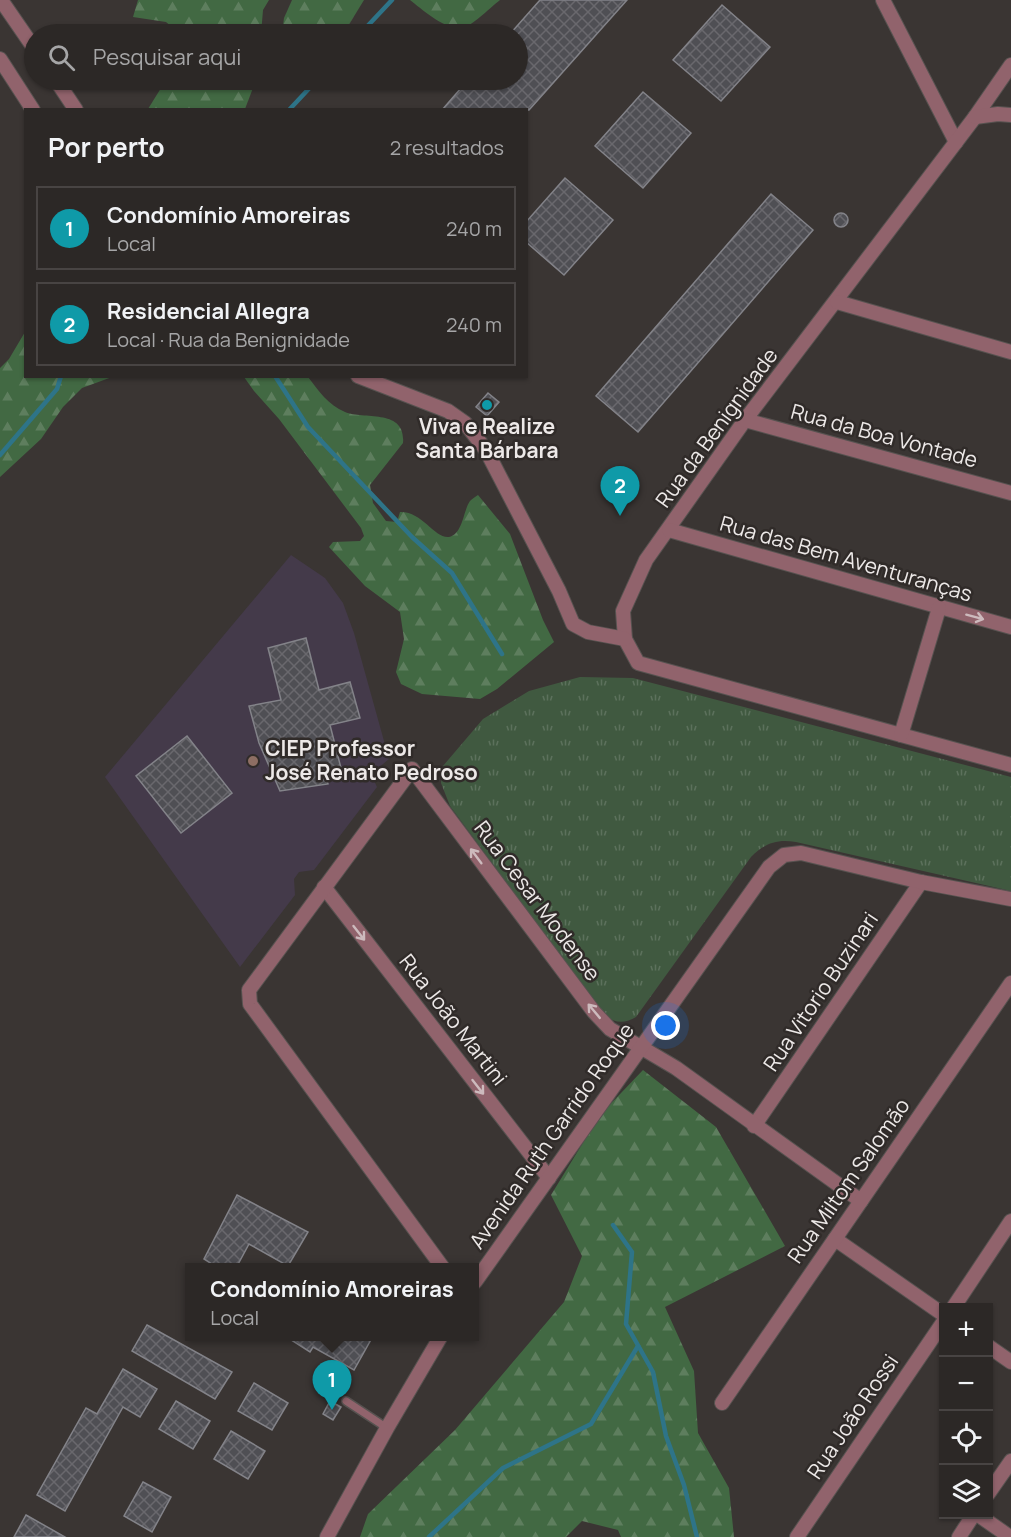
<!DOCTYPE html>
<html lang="pt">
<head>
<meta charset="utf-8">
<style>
  body { margin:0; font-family:Manrope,sans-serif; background:#383432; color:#f1f3f6 }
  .controls { position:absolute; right:18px; bottom:18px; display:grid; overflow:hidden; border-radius:0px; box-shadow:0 2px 4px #0004 }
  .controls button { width:54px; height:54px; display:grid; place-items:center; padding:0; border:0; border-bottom:2px solid #484443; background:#2c2826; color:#f1f3f6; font:30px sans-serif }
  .you { position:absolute; left:666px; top:1026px; width:21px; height:21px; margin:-15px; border:4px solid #fff; border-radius:50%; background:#1a73e8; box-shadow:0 0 0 9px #1a73e833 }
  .badge { display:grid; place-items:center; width:39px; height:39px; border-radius:50%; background:#1a73e8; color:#fff; font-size:20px; font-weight:700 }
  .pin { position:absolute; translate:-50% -50px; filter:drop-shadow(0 2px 3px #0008) }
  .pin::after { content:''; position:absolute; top:32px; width:21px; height:18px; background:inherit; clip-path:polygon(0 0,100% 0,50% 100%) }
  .popup { position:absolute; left:185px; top:1263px; width:294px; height:78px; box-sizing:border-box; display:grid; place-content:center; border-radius:0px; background:#2c2826; filter:drop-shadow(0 2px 4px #0005); font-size:20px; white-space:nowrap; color:#a6a6a7 }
  .popup b { font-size:22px; color:#f1f3f6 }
  .popup::after { content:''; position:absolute; left:50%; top:100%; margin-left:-12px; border:12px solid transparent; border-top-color:#2c2826 }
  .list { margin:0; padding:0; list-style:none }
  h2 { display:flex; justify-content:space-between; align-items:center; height:78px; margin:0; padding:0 24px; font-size:26px }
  h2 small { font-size:20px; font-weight:400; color:#a6a6a7 }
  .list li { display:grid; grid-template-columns:39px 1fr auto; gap:18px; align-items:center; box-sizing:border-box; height:84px; margin:0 12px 12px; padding:0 12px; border:2px solid #484443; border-radius:0px }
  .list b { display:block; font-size:22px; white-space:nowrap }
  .list p { margin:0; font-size:20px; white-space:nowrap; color:#a6a6a7 }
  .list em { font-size:20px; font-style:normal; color:#a6a6a7 }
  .icon { flex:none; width:33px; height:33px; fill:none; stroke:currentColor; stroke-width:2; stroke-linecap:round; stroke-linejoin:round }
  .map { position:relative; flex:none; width:1011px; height:1537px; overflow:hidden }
  .search { position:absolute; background:#2c2826; box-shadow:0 2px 4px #0004; left:24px; top:24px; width:504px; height:66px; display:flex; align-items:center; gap:15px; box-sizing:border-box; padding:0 21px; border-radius:33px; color:#a6a6a7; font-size:22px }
  .panel { position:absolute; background:#2c2826; box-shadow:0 2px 4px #0004; left:24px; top:108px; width:504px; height:270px; border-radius:0px }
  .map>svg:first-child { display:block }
  .education { fill:#443a4a }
  .grass { fill:url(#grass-tufts) }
  .forest { fill:url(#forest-firs) }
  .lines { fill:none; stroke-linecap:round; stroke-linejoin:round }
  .stream { stroke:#2e7488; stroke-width:4.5 }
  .building { fill:url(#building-cross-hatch); stroke:#838389; stroke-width:1.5 }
  .lane-casing { stroke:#575250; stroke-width:10 }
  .street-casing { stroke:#575250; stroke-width:16 }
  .lane { stroke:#91636c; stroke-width:7 }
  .street { stroke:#91636c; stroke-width:14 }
  .oneway { stroke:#cdbabd }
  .culture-dot { fill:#0f9aa8; stroke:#302b29; stroke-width:2 }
  .education-dot { fill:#8d6e63; stroke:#302b29; stroke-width:2 }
  .labels { text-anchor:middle; stroke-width:5; stroke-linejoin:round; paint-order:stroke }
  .poi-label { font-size:21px; font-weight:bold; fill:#ede9e8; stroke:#302b29 }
  .street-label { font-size:21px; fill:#ede9e8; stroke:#302b29 }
</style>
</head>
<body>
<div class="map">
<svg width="1011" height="1537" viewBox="0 0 1011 1537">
  <defs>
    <pattern id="grass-tufts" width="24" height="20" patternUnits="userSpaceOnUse" patternTransform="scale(1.5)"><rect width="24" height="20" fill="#405940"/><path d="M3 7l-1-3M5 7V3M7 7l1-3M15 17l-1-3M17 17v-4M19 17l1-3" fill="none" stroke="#5c715c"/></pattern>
    <pattern id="forest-firs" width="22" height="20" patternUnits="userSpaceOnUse" patternTransform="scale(1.5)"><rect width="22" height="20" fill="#426943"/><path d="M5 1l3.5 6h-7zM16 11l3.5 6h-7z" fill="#5e7e5e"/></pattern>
    <pattern id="building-cross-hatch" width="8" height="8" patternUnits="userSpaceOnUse" patternTransform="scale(1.5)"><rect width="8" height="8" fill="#4f4f54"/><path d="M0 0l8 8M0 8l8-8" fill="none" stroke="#69686d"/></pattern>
  </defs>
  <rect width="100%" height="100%" fill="#3a3533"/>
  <polygon class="education" points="291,555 325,578 343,603 354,633 389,759 371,774 377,787 314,870 299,872 294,879 295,895 240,967 105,777"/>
  <path class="grass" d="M580,677L633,678L1011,777V891L796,842C777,839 765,843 751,857L636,1017C625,1024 615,1023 605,1016L450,806L441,783L443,766L483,719L529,691Z"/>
  <g class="forest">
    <polygon points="138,0 269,0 263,10 261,34 170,34 172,27 166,22 133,17"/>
    <polygon points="292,0 364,0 345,31 341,34 282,34 284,18"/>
    <path d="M410,0H500C491,7 474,24 465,27C448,33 423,10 410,0Z"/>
    <polygon points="166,80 256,80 245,109 148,109"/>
    <polygon points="25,332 26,376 112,377 82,388 63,407 41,439 0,477 0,368 9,359"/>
    <path d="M244,377H308C319,391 328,405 345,412C364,420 406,408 403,443L370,485L373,503L386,521L397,522L400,512C422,511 435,539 449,537C463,534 463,511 470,501C472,499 475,497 478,495L510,534L543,620L554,642L497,689L480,699L422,694L401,684L396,672L404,639L400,612L365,586L329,547L333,542L360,541L364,536L361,528L279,419L254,391Z"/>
    <polygon points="643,1070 716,1127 785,1246 665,1307 694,1371 698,1433 729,1488 734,1537 621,1537 618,1530 582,1521 566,1537 360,1537 368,1514 455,1430 564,1302 582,1256 551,1195 600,1115"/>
  </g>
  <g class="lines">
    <g class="stream">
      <polyline points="360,34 392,0"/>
      <polyline points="289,110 317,80"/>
      <polyline points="275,376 308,427 412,537 452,573 502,654"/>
      <polyline points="0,455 57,389 61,376"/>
      <polyline points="613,1225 632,1252 626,1324 653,1372 666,1436 684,1485 697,1537"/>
      <polyline points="429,1537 503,1468 591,1424 638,1346"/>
    </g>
  </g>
  <g class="building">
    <polygon points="540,0 627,0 529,110 442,110 468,80 518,80 518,34 510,34"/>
    <polygon points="722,5 770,47 721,101 673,60"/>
    <polygon points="643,92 691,133 643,188 595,146"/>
    <polygon points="565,178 613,220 564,275 526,242 526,222"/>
    <polygon points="771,194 813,230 638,432 596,396"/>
    <circle cx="841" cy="220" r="7"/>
    <polygon points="488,393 499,402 487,416 476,407"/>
    <polygon points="306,638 319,690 350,682 360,718 330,725 343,776 327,780 328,784 280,791 259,743 249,706 281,700 268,648"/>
    <polygon points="187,736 232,793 181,833 136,776"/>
    <polygon points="237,1195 308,1232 288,1266 249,1244 236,1268 210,1268 212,1264 204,1259"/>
    <polygon points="147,1325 232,1372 215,1399 132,1351"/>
    <polygon points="285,1336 373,1336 354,1370 313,1347 310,1352"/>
    <polygon points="123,1369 157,1389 140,1417 123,1407 65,1511 37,1495 86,1408 97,1414"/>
    <polygon points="254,1383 288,1403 272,1430 238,1411"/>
    <polygon points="176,1401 210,1421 193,1449 159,1429"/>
    <polygon points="330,1401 341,1407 333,1420 323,1414"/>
    <polygon points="231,1431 265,1451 248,1479 214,1459"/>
    <polygon points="143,1482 171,1497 152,1532 124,1516"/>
    <polygon points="26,1515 65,1537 14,1537"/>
  </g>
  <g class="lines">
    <g class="lane-casing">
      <polyline id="lane" points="346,1401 387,1428"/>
    </g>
    <g class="street-casing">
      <g id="street">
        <polyline points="1,0 34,48"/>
        <polyline points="883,0 956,142"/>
        <polyline points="0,59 33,110"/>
        <polyline points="1011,65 975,117 745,420 646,560 623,611 625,639 638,663 1011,765"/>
        <polyline points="56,80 76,110"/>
        <polyline points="975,117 998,114 1011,115"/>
        <polyline points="837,302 1011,352"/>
        <polyline points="358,376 448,411 465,423 486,450 559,591 573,624 588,632 625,639"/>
        <polyline points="745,420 1011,493"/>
        <polyline points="669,530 1011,627"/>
        <polyline points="901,735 939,608"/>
        <polyline points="324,887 549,1178"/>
        <polyline points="754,1126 921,882"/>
        <polyline points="835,1239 944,1315"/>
        <polyline points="443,1268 250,1004 249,990 412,769 594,1012 610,1029 676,1068 861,1201"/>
        <polyline points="475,1282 769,867 784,855 801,853 921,882 1011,899"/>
        <polyline points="953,1308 1011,1221"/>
        <polyline points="988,1346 1011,1362"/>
        <polyline points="722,1403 1011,983"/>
        <polyline points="988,1494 1011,1461"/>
        <polyline points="977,1514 1010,1537"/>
        <polyline points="327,1537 387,1428 441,1336"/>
        <polyline points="797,1537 944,1321"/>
        <polyline points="959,1537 974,1514"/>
      </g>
    </g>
    <use href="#lane" class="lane"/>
    <use href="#street" class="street"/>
  </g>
  <defs><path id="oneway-shaft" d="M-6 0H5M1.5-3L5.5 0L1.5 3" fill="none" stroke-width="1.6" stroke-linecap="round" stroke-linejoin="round" transform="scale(1.5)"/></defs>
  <g class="oneway">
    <use href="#oneway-shaft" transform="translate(975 617) rotate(15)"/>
    <use href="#oneway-shaft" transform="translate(476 856) rotate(-127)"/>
    <use href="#oneway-shaft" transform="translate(359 933) rotate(52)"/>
    <use href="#oneway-shaft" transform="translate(594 1011) rotate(-130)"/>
    <use href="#oneway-shaft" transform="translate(478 1087) rotate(52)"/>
  </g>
  <circle class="culture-dot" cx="487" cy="405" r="6"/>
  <circle class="education-dot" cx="253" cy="761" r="6"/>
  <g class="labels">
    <g class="poi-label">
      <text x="487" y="434">Viva e Realize<tspan x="487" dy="24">Santa Bárbara</tspan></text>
      <text x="265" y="756" text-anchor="start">CIEP Professor<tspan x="265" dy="24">José Renato Pedroso</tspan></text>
    </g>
    <g class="street-label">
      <text transform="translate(717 428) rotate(-54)" y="7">Rua da Benignidade</text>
      <text transform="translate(884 436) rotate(15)" y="7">Rua da Boa Vontade</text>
      <text transform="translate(846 559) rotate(16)" y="7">Rua das Bem Aventuranças</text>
      <text transform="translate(537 901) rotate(53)" y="7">Rua Cesar Modense</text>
      <text transform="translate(821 992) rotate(-56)" y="7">Rua Vitorio Buzinari</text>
      <text transform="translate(453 1020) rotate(52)" y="7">Rua João Martini</text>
      <text transform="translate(552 1136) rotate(-55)" y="7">Avenida Ruth Garrido Roque</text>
      <text transform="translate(849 1181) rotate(-55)" y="7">Rua Miltom Salomão</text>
      <text transform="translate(853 1417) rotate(-56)" y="7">Rua João Rossi</text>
    </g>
  </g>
</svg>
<div class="controls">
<button>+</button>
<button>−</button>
<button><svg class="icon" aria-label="locate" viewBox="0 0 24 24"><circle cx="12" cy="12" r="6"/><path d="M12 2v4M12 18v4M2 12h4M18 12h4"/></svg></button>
<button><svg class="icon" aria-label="layers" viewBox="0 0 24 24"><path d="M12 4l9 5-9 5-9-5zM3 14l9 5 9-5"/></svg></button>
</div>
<div class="you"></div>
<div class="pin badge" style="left:332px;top:1410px;background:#0f9aa8">1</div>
<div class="popup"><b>Condomínio Amoreiras</b>Local</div>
<div class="pin badge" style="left:620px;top:516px;background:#0f9aa8">2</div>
<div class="search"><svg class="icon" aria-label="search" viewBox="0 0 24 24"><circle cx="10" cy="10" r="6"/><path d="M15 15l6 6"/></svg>Pesquisar aqui</div>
<section class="panel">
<h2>Por perto<small>2 resultados</small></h2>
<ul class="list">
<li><span class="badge" style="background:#0f9aa8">1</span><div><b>Condomínio Amoreiras</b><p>Local</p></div><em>240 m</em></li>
<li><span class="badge" style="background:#0f9aa8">2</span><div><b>Residencial Allegra</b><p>Local · Rua da Benignidade</p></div><em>240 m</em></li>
</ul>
</section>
</div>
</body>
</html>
